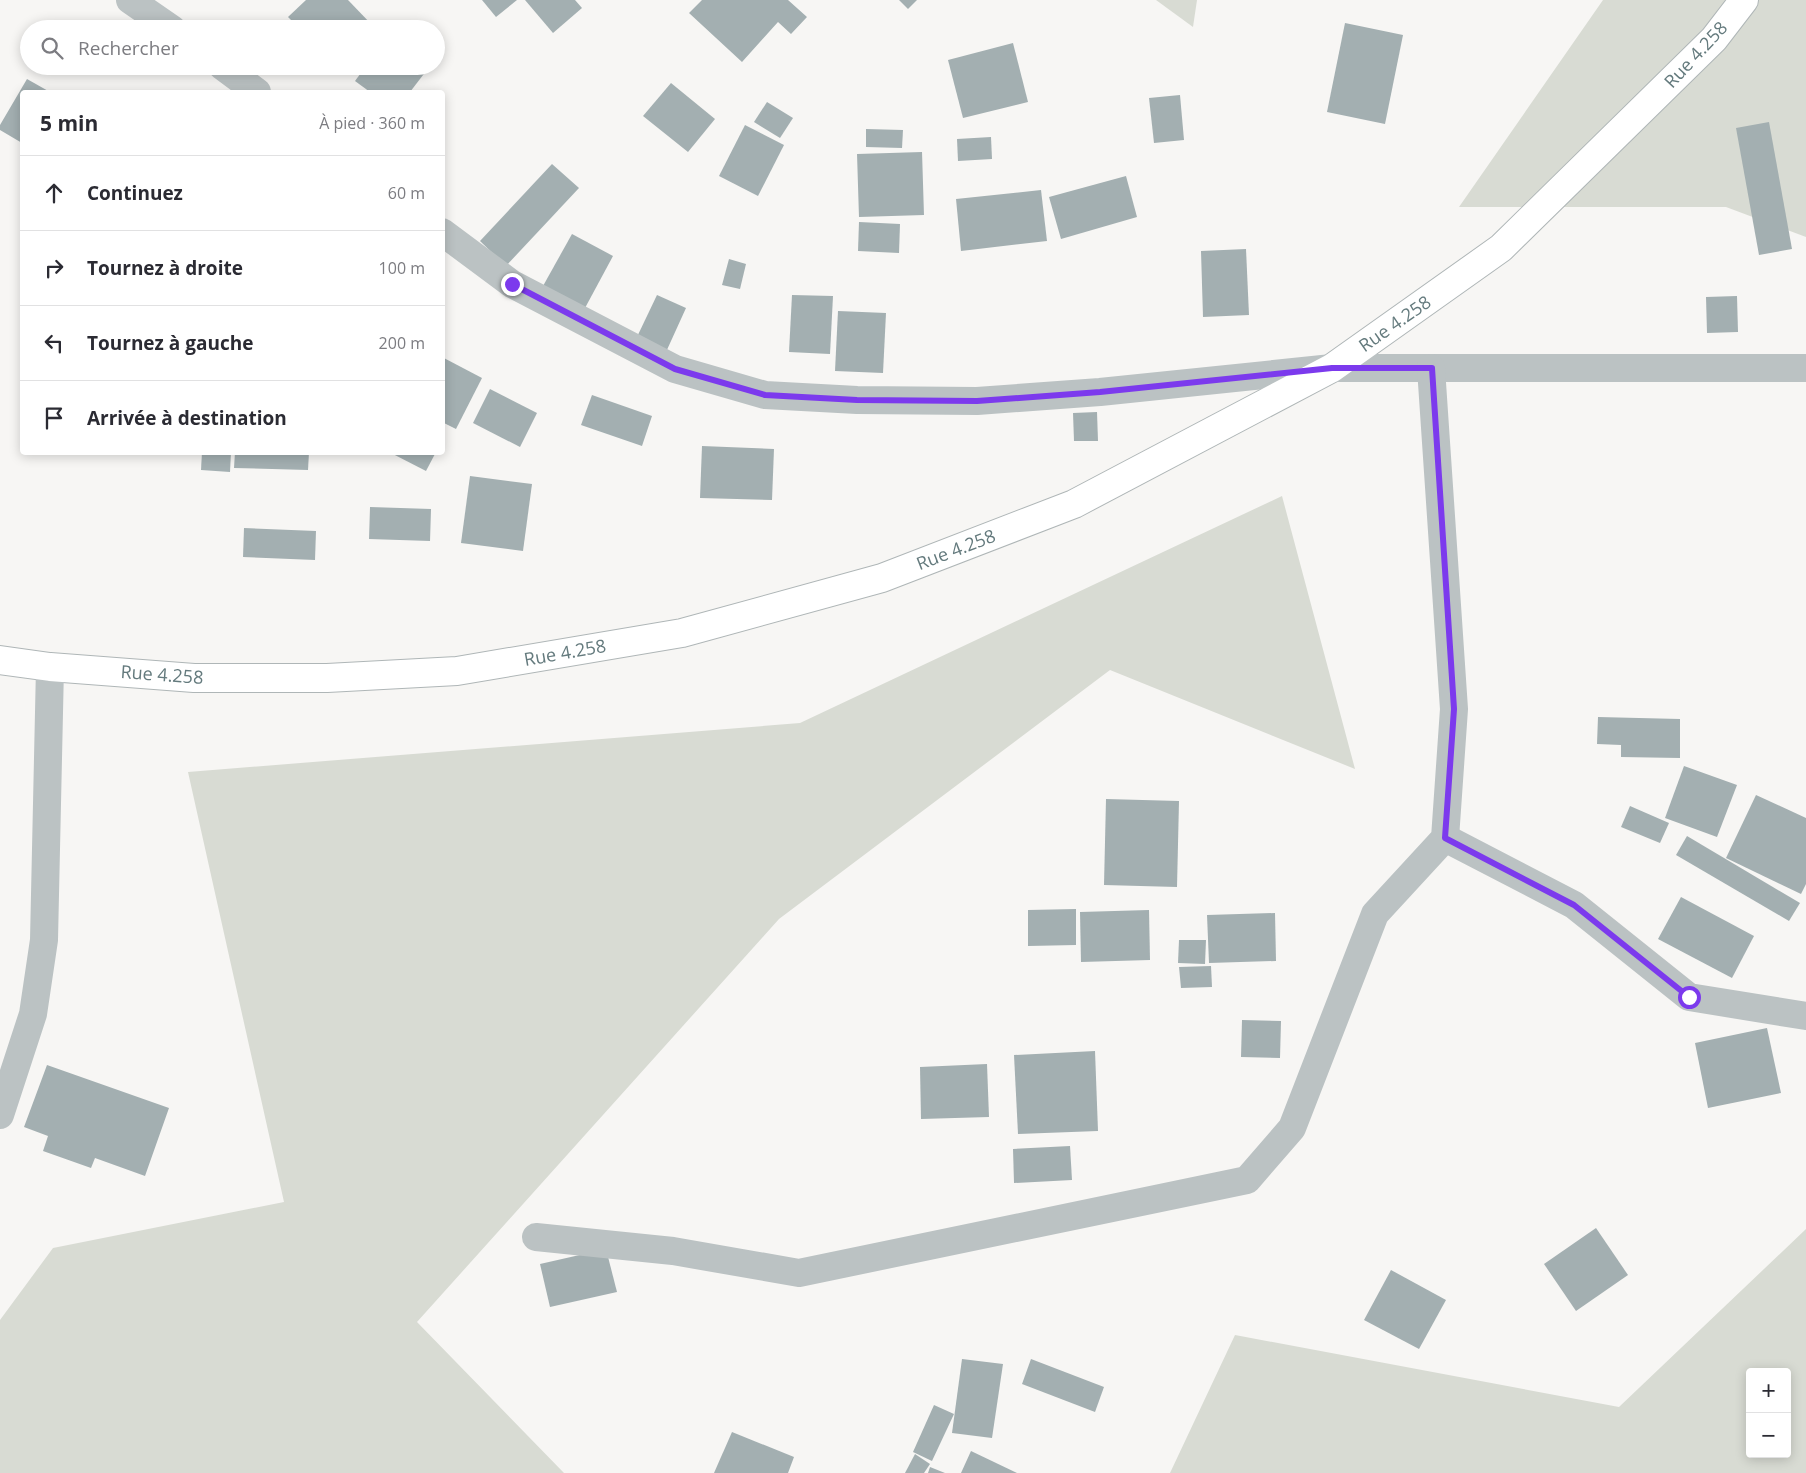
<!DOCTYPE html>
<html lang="fr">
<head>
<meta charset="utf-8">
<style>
  body { margin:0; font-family:"Open Sans",sans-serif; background:#f2f2f3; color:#2b2b33 }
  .controls { position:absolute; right:15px; bottom:15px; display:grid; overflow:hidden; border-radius:5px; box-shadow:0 2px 12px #0003 }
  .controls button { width:45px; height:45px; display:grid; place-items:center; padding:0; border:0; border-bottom:1px solid #e1e1e2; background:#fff; color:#2b2b33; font:25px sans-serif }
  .stop { position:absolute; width:15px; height:15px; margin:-11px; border:4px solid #7c3aed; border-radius:50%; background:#fff }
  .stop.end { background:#7c3aed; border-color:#fff; box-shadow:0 1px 5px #0008 }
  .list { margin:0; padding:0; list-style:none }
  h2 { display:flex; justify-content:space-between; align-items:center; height:65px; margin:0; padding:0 20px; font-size:21px }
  h2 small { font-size:16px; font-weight:400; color:#7c7c81 }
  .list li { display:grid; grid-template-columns:32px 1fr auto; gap:15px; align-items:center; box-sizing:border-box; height:75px; padding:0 20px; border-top:1px solid #e1e1e2 }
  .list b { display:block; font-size:19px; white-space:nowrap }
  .list em { font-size:16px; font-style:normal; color:#7c7c81 }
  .icon { flex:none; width:28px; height:28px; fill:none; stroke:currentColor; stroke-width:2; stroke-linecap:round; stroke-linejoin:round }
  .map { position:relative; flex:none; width:1806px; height:1473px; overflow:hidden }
  .search { position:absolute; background:#fff; box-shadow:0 2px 12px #0003; left:20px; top:20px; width:425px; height:55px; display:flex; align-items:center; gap:12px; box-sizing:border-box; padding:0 18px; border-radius:28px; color:#7c7c81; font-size:19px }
  .panel { position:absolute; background:#fff; box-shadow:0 2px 12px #0003; left:20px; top:90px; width:425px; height:365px; border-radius:5px }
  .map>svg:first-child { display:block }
  .green { fill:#d8dbd3; fill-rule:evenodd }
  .building { fill:#a3afb1 }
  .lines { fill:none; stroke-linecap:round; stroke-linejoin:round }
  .trunk-casing { stroke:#afb6b7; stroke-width:30 }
  .minor { stroke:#bbc2c3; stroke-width:28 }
  .trunk { stroke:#fff; stroke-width:28 }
  .route { stroke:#7c3aed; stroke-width:6 }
  .labels { text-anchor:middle; stroke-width:5; stroke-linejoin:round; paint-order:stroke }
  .street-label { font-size:18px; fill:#647a7d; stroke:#fff }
</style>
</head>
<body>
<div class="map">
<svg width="1806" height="1473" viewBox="0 0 1806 1473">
  <rect width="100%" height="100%" fill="#f7f6f4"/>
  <g class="green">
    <polygon points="1156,0 1197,0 1193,27"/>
    <polygon points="1603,0 1806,0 1806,237 1726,207 1459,207"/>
    <polygon points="1282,496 1355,769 1110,670 779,919 417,1322 564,1473 0,1473 0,1320 53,1248 284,1202 188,772 800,723"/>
    <path d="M1806,1229V1473H1170L1235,1335L1619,1407ZM1750,1372H1787V1454H1750Z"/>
  </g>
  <g class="building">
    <polygon points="306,0 348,0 373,26 370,29 300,29 288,17"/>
    <polygon points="482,0 517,0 496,17"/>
    <polygon points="525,0 575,0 582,8 553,33"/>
    <polygon points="702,0 788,0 807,17 791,34 778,22 742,62 689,13"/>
    <polygon points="899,0 917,0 908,9"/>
    <polygon points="1345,23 1403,35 1385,124 1327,112"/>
    <polygon points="1013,43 1028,102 963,118 948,60"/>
    <polygon points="366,66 430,66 410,92 370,92 355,81"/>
    <polygon points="27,79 50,92 22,92 22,143 0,130 0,125"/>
    <polygon points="671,83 715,119 688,152 643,116"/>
    <polygon points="1180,95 1184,140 1154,143 1149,98"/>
    <polygon points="767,102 793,118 780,138 754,122"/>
    <polygon points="1769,122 1792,249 1759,255 1736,128"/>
    <polygon points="745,125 784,145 758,196 719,176"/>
    <polygon points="866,129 903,130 902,148 866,147"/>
    <polygon points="991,137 992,159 958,161 957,139"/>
    <polygon points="922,152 924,215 859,217 857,154"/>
    <polygon points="552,164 579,188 506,266 480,241"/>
    <polygon points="1126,176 1137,217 1061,239 1049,197"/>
    <polygon points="1041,190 1047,241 961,251 956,199"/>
    <polygon points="859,222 900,224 899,253 858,251"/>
    <polygon points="572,234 613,256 585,308 543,286"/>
    <polygon points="1246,249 1249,315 1203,317 1201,251"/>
    <polygon points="729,259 746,264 740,289 722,285"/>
    <polygon points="657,295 686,308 666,352 636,339"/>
    <polygon points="792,295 833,296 830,354 789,352"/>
    <polygon points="1737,296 1738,332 1707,333 1706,297"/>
    <polygon points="838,311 886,313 883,373 835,371"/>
    <polygon points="442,357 482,378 456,429 442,422"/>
    <polygon points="490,389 537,413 520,447 473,423"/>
    <polygon points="592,395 652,416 642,446 581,425"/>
    <polygon points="1097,412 1098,441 1074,441 1073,413"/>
    <polygon points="702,446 774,449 772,500 700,498"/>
    <polygon points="202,452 231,452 230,472 201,470"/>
    <polygon points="235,452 309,452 308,470 234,468"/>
    <polygon points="389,452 436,452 426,471"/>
    <polygon points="470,476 532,484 523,551 461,543"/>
    <polygon points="370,507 431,509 430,541 369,539"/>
    <polygon points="244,528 316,531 315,560 243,557"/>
    <polygon points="1598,717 1680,719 1680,758 1621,757 1621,745 1597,744"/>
    <polygon points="1684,766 1737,785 1717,837 1665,818"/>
    <polygon points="1756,795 1806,818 1806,884 1801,894 1726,858"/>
    <polygon points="1106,799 1179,801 1177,887 1104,885"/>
    <polygon points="1630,806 1669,823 1660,843 1621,827"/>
    <polygon points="1687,836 1800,903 1789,921 1676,855"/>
    <polygon points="1681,897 1754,936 1732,978 1658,939"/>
    <polygon points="1076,909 1076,945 1028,946 1028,910"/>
    <polygon points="1149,910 1150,960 1081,962 1080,912"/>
    <polygon points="1275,913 1276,961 1209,963 1207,915"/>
    <polygon points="1179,940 1206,940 1205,964 1178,963"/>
    <polygon points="1211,966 1212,987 1181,988 1179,967"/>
    <polygon points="1242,1020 1281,1021 1280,1058 1241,1057"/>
    <polygon points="1767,1028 1781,1093 1708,1108 1695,1043"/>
    <polygon points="1095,1051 1098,1131 1018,1134 1014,1055"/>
    <polygon points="987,1064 989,1117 921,1119 920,1067"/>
    <polygon points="47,1065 169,1108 145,1176 95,1158 91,1168 43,1151 48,1136 24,1127"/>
    <polygon points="1070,1146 1072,1180 1014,1183 1013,1149"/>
    <polygon points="1596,1228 1628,1275 1576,1311 1544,1264"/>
    <polygon points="606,1249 617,1292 550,1307 540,1264"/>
    <polygon points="1391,1270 1446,1300 1419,1349 1364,1320"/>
    <polygon points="962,1359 1003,1364 992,1438 952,1433"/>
    <polygon points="1031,1359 1104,1387 1095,1412 1022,1384"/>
    <polygon points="934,1405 954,1414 932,1461 913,1452"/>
    <polygon points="732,1432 794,1457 788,1473 714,1473"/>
    <polygon points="971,1451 1017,1473 961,1473"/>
    <polygon points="915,1454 930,1464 924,1473 905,1473"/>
    <polygon points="930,1467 945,1473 928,1473"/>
  </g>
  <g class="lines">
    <g class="trunk-casing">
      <polyline id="trunk" points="0,660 50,667 194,678 327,678 457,671 682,633 882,578 1074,504 1332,368 1501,248 1714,39 1744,0"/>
    </g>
    <g class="minor">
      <polyline points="130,0 172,29"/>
      <polyline points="222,66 257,92"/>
      <polyline points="442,232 512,284 675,369 765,395 857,400 977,401 1100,392 1332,368 1806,368"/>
      <polyline points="1445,838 1574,905 1689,997 1806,1016"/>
      <polyline points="0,1115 33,1014 44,940 50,667"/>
      <polyline points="536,1237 673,1251 799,1273 1247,1180 1292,1128 1375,914 1445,838 1454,709 1431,368"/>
    </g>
    <use href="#trunk" class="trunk"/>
  </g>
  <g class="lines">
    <polyline class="route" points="512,284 675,369 765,395 857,400 977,401 1100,392 1332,368 1432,368 1454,709 1445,838 1574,905 1689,997"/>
  </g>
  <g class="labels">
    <g class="street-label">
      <text transform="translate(1696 55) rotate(-47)" y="6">Rue 4.258</text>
      <text transform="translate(1395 324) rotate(-35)" y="6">Rue 4.258</text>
      <text transform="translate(956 550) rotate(-21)" y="6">Rue 4.258</text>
      <text transform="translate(565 653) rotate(-10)" y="6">Rue 4.258</text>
      <text transform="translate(162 675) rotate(4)" y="6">Rue 4.258</text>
    </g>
  </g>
</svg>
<div class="controls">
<button>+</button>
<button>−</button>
</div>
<div class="stop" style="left:1689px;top:997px"></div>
<div class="stop end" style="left:512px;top:284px"></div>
<div class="search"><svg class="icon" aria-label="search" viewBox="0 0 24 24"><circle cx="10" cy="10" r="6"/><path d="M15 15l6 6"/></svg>Rechercher</div>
<section class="panel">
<h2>5 min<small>À pied · 360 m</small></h2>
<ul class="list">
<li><svg class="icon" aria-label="ahead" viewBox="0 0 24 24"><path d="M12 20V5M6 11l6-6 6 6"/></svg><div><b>Continuez</b></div><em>60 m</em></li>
<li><svg class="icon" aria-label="right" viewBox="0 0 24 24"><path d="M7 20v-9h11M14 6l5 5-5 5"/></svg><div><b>Tournez à droite</b></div><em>100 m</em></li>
<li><svg class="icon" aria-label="left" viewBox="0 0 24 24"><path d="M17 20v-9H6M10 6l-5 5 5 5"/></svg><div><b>Tournez à gauche</b></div><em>200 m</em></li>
<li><svg class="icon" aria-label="arrive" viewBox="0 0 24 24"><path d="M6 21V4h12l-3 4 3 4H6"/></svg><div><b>Arrivée à destination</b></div></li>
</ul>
</section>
</div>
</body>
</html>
